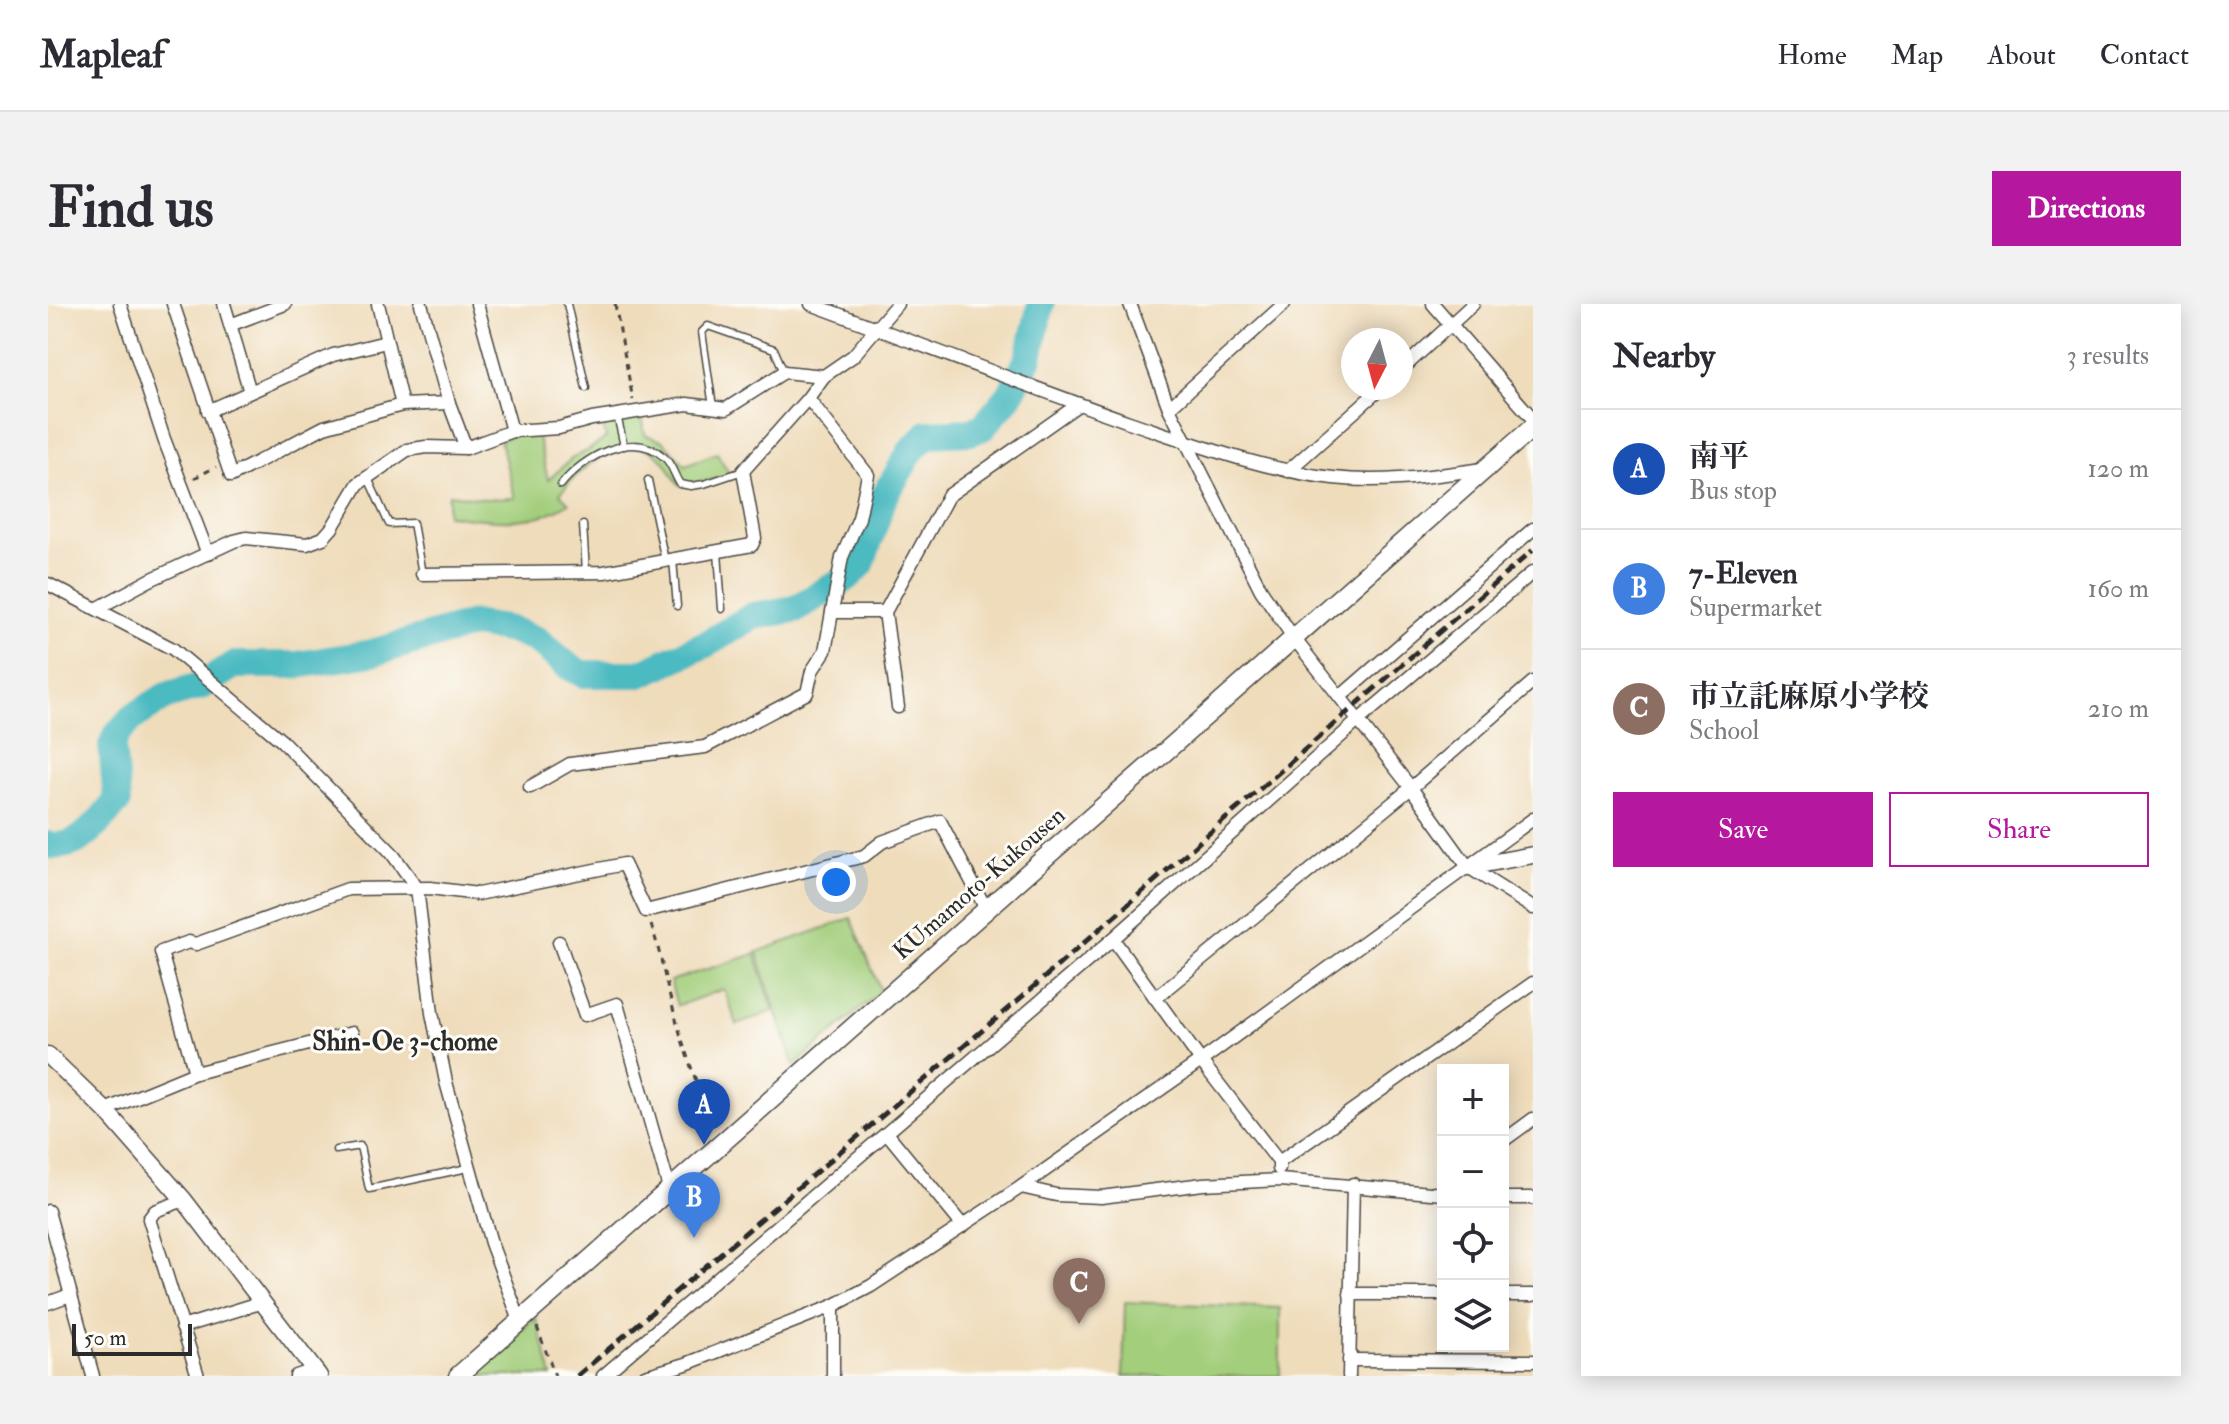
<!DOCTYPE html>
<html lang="en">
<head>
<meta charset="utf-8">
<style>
  body { margin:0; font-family:"IM FELL Double Pica","Noto Serif JP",serif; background:#f2f2f3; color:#2b2b33 }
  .controls { position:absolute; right:24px; bottom:24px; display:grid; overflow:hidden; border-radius:0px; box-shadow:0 4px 20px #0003 }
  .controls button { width:72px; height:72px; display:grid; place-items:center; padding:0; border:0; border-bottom:2px solid #e1e1e2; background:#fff; color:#2b2b33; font:40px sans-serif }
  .compass { position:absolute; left:1293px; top:24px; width:72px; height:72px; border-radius:50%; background:#fff; box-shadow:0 4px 20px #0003; rotate:186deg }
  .scale { position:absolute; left:24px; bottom:20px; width:120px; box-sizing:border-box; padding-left:8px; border:4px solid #2b2b2b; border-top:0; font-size:22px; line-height:28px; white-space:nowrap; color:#2b2b2b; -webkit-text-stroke:6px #fdfcf7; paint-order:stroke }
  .you { position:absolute; left:788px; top:578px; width:28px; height:28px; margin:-20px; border:6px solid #fff; border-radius:50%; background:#1a73e8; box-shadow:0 0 0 12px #1a73e833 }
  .badge { display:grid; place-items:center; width:52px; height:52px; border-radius:50%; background:#b5179e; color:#fff; font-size:26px; font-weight:700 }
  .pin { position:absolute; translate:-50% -66px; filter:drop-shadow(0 2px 4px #0008) }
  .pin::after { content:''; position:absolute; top:42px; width:28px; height:24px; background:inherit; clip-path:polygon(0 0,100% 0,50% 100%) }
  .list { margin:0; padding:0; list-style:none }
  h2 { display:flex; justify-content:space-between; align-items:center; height:104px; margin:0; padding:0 32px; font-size:34px }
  h2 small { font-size:26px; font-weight:400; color:#7c7c81 }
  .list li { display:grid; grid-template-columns:52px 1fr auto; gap:24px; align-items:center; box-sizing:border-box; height:120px; padding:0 32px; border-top:2px solid #e1e1e2 }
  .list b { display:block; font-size:30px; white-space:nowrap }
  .list p { margin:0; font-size:26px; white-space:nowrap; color:#7c7c81 }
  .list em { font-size:26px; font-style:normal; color:#7c7c81 }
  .actions { display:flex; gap:16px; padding:24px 32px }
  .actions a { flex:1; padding:18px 0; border:2px solid #b5179e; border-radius:0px; text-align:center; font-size:28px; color:#b5179e }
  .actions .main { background:#b5179e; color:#fff }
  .icon { flex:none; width:44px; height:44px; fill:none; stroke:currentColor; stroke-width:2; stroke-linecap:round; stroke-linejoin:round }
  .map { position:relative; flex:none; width:1485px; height:1072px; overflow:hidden; border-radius:0px }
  header { display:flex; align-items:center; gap:48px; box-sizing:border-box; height:112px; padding:0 40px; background:#fff; border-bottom:2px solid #e1e1e2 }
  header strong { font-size:38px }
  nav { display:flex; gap:44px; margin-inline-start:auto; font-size:28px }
  .intro { display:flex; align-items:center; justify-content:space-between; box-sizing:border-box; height:192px; padding:0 48px }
  h1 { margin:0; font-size:56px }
  .button { padding:20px 36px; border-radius:0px; background:#b5179e; color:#fff; font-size:28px; font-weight:700 }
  main { display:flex; gap:48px; padding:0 48px }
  aside { flex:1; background:#fff; border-radius:0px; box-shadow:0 4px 20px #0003 }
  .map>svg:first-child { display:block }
  .green { fill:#a3ce7b; stroke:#677c53; stroke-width:2 }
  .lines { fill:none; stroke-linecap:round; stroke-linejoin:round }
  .river { stroke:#4bbac1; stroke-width:28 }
  .service-casing { stroke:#484641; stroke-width:9 }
  .minor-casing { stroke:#484641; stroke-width:15 }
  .tertiary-casing { stroke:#484641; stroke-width:19 }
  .secondary-casing { stroke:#484641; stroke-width:21 }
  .path { stroke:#484641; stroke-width:3; stroke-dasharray:6 6; stroke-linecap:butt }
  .service { stroke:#fff; stroke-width:6 }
  .minor { stroke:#fff; stroke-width:12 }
  .tertiary { stroke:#fff; stroke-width:16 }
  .secondary { stroke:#fff; stroke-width:18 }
  .rail { stroke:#2b2b2b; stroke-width:5; stroke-dasharray:12 6; stroke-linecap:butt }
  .labels { text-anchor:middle; stroke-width:6; stroke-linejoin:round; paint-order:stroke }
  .street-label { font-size:24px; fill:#2b2b2b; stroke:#fdfcf7 }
  .neighbourhood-label { font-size:26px; font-weight:bold; fill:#2b2b2b; stroke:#fdfcf7 }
</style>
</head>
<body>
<header>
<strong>Mapleaf</strong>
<nav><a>Home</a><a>Map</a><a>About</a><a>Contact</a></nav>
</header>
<div class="intro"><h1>Find us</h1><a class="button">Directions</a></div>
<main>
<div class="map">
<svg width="1485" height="1072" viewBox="0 0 1485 1072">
  <rect width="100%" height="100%" fill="#fdfcf7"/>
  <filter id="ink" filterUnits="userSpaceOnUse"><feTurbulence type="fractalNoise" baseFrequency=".0125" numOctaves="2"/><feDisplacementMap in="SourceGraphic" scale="16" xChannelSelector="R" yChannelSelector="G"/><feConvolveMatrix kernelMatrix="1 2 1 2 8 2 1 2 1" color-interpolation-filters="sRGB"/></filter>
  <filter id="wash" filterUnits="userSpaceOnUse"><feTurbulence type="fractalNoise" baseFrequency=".006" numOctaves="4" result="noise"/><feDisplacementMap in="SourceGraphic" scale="32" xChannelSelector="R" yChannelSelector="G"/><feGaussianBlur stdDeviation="1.8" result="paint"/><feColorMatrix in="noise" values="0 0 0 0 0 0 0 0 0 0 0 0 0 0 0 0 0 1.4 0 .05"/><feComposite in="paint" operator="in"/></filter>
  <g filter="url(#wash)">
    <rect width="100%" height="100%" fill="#efdcbb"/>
    <g class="green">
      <path d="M594,112L597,131L615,137L637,161L669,149L683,172L633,182C624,175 623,164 615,156C581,122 533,162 512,190L521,199C483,224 442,216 399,211L401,190L438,195L467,194L452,136L468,130L489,129L500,176L523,155L539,147L558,134L554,118Z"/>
      <polygon points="803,614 833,687 746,762 709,648"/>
      <polygon points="707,650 726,707 689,721 676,685 629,702 622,677"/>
      <polygon points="1077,998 1232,1004 1232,1072 1075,1072"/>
      <polygon points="488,1014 504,1072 421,1072"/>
    </g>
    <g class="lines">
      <path class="river" d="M0,541C34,546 47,520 69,498L64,441L69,430L84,414L118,392L155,381L186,361H249L324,349L425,320L463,326L489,336L520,362L535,370H592L660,339L705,312L747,305L800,273L813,260L835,195L863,147L879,130L923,128L935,123L962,91L981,53L993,0"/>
    </g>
  </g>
  <g filter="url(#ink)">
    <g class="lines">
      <g class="service-casing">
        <g id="service">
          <polyline points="519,0 538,84"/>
          <polyline points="665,103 654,28 660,22 726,45 736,68"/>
          <polyline points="569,111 576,142"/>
          <polyline points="319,172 341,220 365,219 374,270"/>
          <polyline points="600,176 617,257"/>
          <path d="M513,181C534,154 584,124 616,153C624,160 626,171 632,180L643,182L656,180L695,167"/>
          <polyline points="535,221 538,268"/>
          <polyline points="670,248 674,305"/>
          <polyline points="625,256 629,302"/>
          <polyline points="288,846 312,842 321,885 420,864"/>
        </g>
      </g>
      <g class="minor-casing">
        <g id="minor">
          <polyline points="72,0 116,135 160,250"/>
          <polyline points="125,0 183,172 276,123 354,101 401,99"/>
          <polyline points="176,0 202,88"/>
          <polyline points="330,0 354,101"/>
          <polyline points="373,0 401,99 418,144"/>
          <polyline points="429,0 464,127"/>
          <path d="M763,0C869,39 974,80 1081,118C1146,140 1215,166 1285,174C1335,180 1385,172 1435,165"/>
          <polyline points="1082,0 1121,104 1213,286 1245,333 1363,484 1420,563 1485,604"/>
          <polyline points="1385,0 1485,115"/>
          <polyline points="182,21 237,0"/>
          <polyline points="1353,66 1425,0"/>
          <polyline points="1121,104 1236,0"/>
          <polyline points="160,107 285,51 338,38"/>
          <polyline points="1240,167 1333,84"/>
          <polyline points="374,270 556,268 704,241 707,234 695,167 760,94"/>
          <polyline points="0,280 125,345 235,438 343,548 369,584 384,709 398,778 443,939 472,1017"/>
          <polyline points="50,304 102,276 186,237 198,234 259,240 275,234 284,224 310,180 359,146 378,143 418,144 464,127 511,124 544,115 639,100 678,105 736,68 776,72"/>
          <polyline points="784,308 837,308"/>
          <polyline points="1292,393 1485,225"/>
          <polyline points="850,403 837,308 900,192 1031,100"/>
          <polyline points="482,483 522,460 657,443 759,389 764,367 777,347 794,253 811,214 820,171 760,94 776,72 805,52 849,0"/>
          <polyline points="1065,635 1153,757 1231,858 1231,865"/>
          <polyline points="511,638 537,711 569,700 621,884"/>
          <polyline points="1107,694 1363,484 1485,378"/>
          <polyline points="147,769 113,648 141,638 148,640 300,585 382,584 430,590 576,560 598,607 816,552 834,538 892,517 938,605"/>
          <polyline points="57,806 147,769 304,729"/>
          <polyline points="839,829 915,922"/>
          <polyline points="1455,837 1485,815"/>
          <polyline points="1231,858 1485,679"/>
          <polyline points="973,883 1008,891 1053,893 1155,880 1232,876 1395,890"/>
          <polyline points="1455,894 1485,894"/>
          <polyline points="136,896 107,907 101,915 150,1072"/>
          <polyline points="0,907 45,1072"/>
          <polyline points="1302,990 1395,990"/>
          <polyline points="1455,991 1485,991"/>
          <polyline points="0,999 22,991"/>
          <polyline points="785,1002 785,1072"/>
          <polyline points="134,1023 215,998"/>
          <polyline points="1301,1056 1485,1057"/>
          <polyline points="248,1072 266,1066"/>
          <polyline points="555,1072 1065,635 1311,416 1485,268"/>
          <polyline points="597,1072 638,1060 785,1002 823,982 973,883 1153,757 1485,515"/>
          <polyline points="1301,1072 1305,880"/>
        </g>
      </g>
      <g class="tertiary-casing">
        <g id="tertiary">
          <polyline points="1420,563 1485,551"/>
          <polyline points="0,751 57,806 136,896 271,1072"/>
        </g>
      </g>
      <g class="secondary-casing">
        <polyline id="secondary" points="410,1072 1485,123"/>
      </g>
      <g class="path">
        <polyline points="567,0 585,96"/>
        <polyline points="146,174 168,163"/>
        <path d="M603,621C612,646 615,668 622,693C633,736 648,783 668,822"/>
        <polyline points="489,1023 507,1072"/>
      </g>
      <use href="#service" class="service"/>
      <use href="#minor" class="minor"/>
      <use href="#tertiary" class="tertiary"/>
      <use href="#secondary" class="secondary"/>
      <polyline class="rail" points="529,1072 990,679 1485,246"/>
    </g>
  </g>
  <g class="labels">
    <g class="street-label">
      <text transform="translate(931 579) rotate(-41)" y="8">KUmamoto-Kukousen</text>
    </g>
    <g class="neighbourhood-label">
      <text x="357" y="746">Shin-Oe 3-chome</text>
    </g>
  </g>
</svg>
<div class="controls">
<button>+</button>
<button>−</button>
<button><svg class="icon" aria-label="locate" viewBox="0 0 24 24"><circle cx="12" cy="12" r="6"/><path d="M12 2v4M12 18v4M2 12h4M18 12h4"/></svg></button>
<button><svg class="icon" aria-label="layers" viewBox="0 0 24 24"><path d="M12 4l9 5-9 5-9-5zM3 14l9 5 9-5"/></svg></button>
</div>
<svg class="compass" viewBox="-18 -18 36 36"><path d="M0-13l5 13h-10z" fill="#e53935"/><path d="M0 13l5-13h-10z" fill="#7c7c81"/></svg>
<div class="scale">50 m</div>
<div class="you"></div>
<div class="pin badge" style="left:656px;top:841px;background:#1a4fb4">A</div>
<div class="pin badge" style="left:646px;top:934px;background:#3f7fe0">B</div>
<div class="pin badge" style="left:1031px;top:1020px;background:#8d6e63">C</div>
</div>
<aside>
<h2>Nearby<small>3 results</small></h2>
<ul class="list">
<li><span class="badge" style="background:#1a4fb4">A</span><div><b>南平</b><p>Bus stop</p></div><em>120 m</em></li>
<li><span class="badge" style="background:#3f7fe0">B</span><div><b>7-Eleven</b><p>Supermarket</p></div><em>160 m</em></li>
<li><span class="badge" style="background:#8d6e63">C</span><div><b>市立託麻原小学校</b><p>School</p></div><em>210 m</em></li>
</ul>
<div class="actions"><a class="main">Save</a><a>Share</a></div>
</aside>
</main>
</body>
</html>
